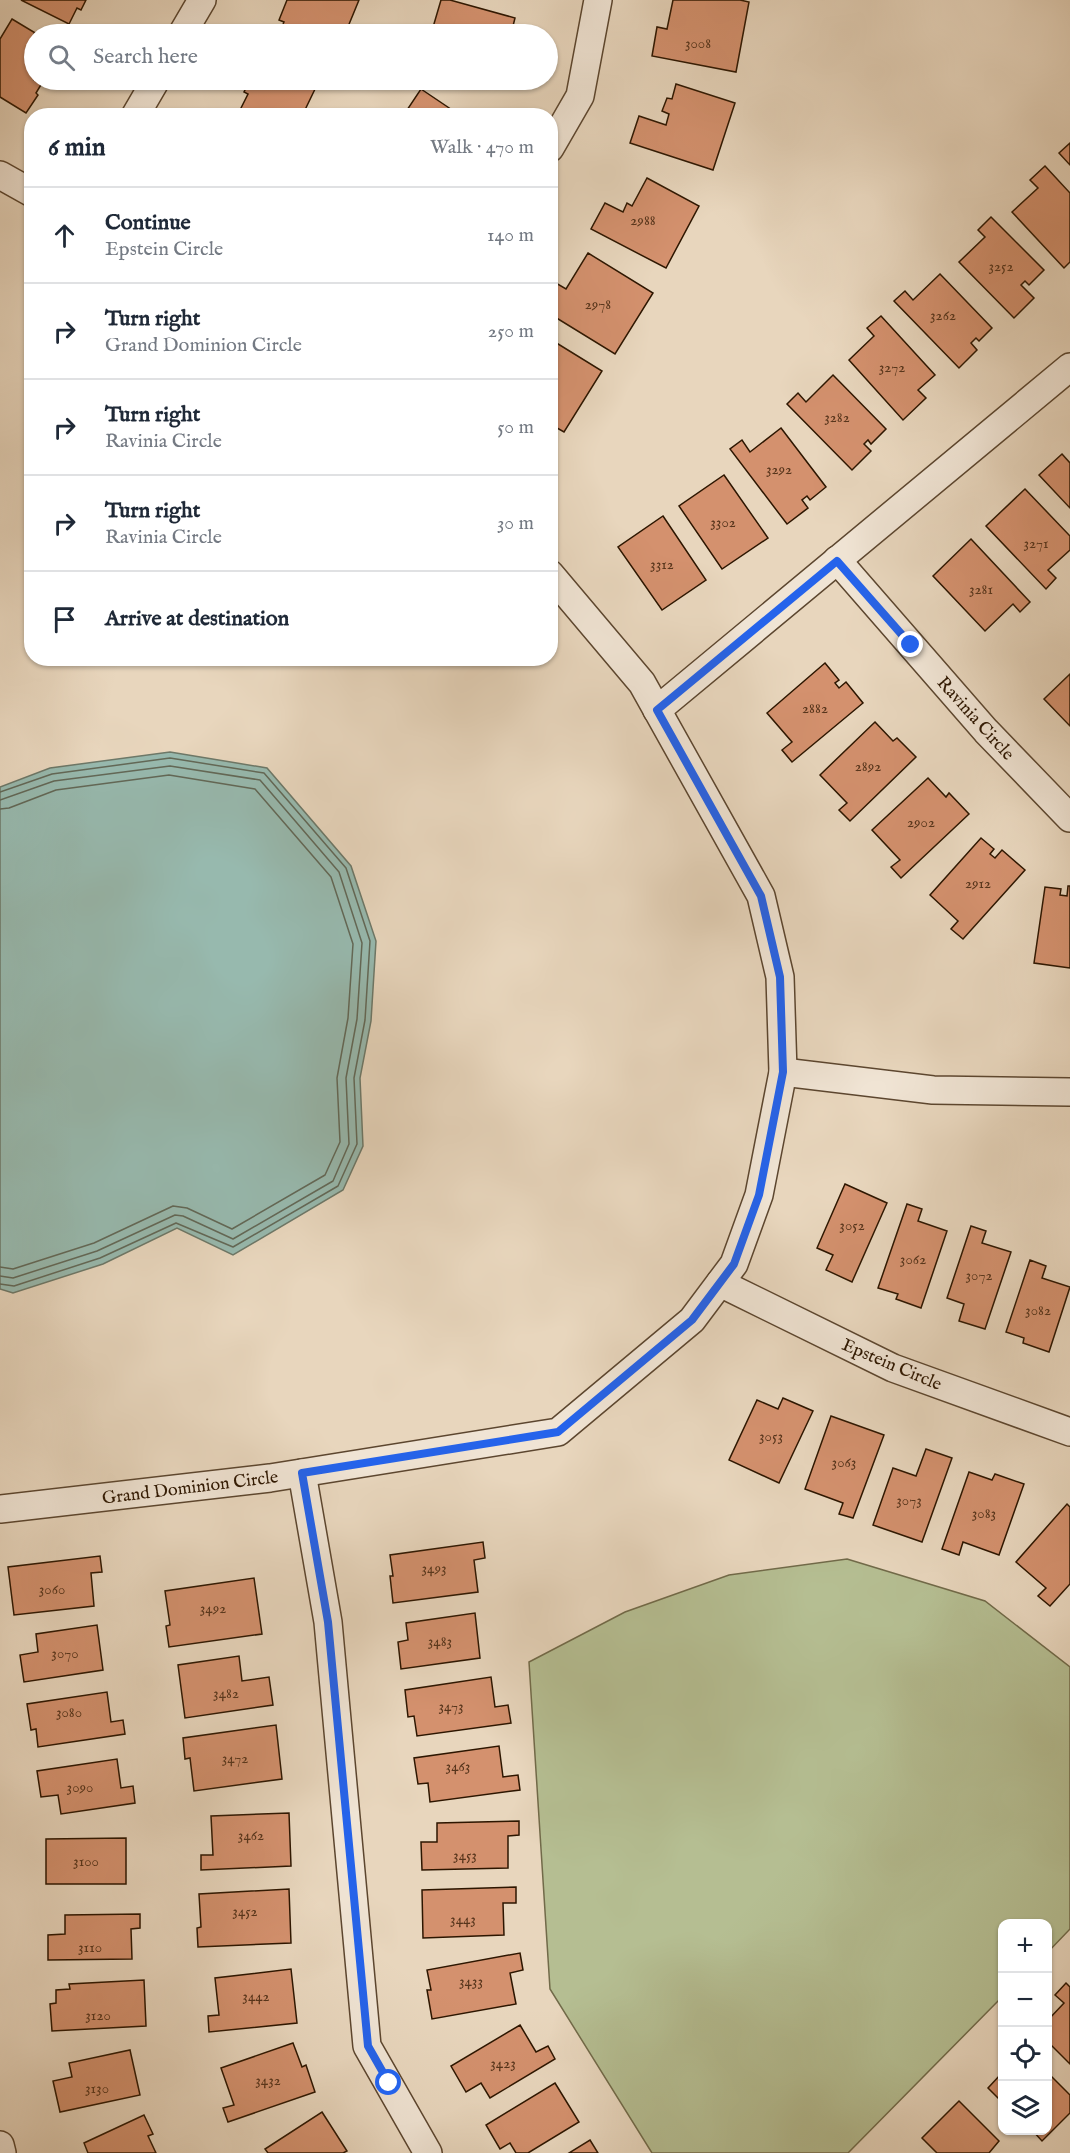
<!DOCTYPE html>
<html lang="en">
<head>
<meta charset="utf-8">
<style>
  body { margin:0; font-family:"IM FELL English",serif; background:#f2f2f3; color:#1f2937 }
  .controls { position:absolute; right:18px; bottom:18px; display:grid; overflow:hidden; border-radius:12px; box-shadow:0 2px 4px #0004 }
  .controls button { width:54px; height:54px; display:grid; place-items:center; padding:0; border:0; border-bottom:2px solid #e0e1e3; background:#fff; color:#1f2937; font:30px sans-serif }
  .stop { position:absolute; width:18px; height:18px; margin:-14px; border:4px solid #2563eb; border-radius:50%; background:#fff }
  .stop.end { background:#2563eb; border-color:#fff; box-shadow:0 2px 6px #0008 }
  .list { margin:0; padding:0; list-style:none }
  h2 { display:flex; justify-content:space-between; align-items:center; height:78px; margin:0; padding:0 24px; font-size:26px }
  h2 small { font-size:20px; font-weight:400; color:#747a83 }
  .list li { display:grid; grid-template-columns:39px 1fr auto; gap:18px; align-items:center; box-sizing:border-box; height:96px; padding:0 24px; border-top:2px solid #e0e1e3 }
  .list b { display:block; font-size:22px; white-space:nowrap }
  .list p { margin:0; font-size:20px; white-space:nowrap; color:#747a83 }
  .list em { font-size:20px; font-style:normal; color:#747a83 }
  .icon { flex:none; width:33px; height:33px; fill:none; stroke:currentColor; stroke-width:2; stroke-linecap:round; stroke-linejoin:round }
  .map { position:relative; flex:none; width:1070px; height:2153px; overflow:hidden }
  .search { position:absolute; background:#fff; box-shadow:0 2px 4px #0004; left:24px; top:24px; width:534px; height:66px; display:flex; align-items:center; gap:15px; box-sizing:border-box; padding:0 21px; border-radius:33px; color:#747a83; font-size:22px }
  .panel { position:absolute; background:#fff; box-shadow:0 2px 4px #0004; left:24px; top:108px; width:534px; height:558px; border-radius:24px }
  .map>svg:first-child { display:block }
  .green { fill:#b5be92; stroke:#716a49; stroke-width:1.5 }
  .water { fill:#97b9ae; stroke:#6d7868; stroke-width:1.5 }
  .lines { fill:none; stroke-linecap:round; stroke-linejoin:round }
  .shore { stroke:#626857; stroke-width:1.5 }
  .building { fill:#d4916e; stroke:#2d1600; stroke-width:1.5 }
  .minor-casing { stroke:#5c462f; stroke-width:30 }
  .minor { stroke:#f0e4d4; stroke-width:27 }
  .route { stroke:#2563eb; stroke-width:8 }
  .labels { text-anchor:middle; stroke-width:4.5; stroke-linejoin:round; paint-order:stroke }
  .number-label { font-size:15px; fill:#57351c }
  .street-label { font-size:18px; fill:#2d1600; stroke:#f0e4d4 }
</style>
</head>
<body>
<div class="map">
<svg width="1070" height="2153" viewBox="0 0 1070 2153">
  <rect width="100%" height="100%" fill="#e8d6bd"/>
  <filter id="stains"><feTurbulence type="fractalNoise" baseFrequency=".00333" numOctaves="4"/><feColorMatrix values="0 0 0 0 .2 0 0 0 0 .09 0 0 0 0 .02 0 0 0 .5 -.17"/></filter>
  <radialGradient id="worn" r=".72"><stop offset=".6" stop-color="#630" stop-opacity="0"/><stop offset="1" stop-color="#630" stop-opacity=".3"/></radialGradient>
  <polygon class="green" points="847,1559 985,1601 1070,1667 1070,1929 1048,1952 1048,1924 1002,1924 1002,1997 848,2153 652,2153 550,1989 529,1662 625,1612 729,1575"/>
  <polygon class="water" points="170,752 267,768 351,866 376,941 371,1021 360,1078 363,1146 343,1190 233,1255 177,1228 103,1264 13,1293 0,1289 0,787 50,768"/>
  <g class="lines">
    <g class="shore">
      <polyline points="0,792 52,774 170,758 264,773 346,868 370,941 365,1020 354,1078 357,1144 338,1186 233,1247 176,1223 100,1258 14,1286 0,1284"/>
      <polyline points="0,800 54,781 170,766 260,780 339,872 362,943 357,1019 346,1078 349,1144 333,1181 233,1239 183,1216 175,1215 97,1251 13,1278 0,1276"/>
      <polyline points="0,809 9,808 56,790 169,775 255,789 331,877 353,944 348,1018 337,1078 340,1142 325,1175 232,1229 187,1208 173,1206 94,1243 13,1269 0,1267"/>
    </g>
  </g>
  <g class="building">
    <polygon points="21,0 86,0 81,10 77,8 69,24"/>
    <polygon points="287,0 359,0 345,34 279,34 284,22 279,20"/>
    <polygon points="441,0 450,0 515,18 511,34 431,34"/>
    <polygon points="673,0 740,0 749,2 736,72 652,56 657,27 667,29"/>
    <polygon points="12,19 37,34 34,34 34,80 51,80 47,86 42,83 36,93 38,95 26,113 0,97 0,39"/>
    <polygon points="58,80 75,80 70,87"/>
    <polygon points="240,80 305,80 317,85 302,116 237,116 248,94 244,92 248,84"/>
    <polygon points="471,80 509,80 506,89"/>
    <polygon points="676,84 735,103 713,170 630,143 639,116 666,125 669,114 662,111 667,98 672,99"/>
    <polygon points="421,89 461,116 403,116"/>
    <polygon points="1070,143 1070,165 1059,153"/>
    <polygon points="1045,166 1070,193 1070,262 1064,268 1012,212 1038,188 1030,180"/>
    <polygon points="647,178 699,206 666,268 591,229 605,203 623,212 627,203 632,206"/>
    <polygon points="991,217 1044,270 1029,285 1025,281 1021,285 1034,298 1014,318 959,262 985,237 978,230"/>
    <polygon points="588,253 653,293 615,354 550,314 550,293 556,283 566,289"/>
    <polygon points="940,274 992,328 979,341 976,338 971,343 977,350 959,368 894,301 905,291 913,300"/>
    <polygon points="881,316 935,375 918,390 926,398 903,420 849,360 874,336 867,328"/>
    <polygon points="550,339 602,371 564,432 550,424"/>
    <polygon points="833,375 886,429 871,444 868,440 864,444 871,451 852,470 787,404 798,393 806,402"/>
    <polygon points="781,428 826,487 810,500 807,496 802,500 808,508 787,524 730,449 742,440 750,452"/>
    <polygon points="1062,454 1070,463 1070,508 1039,475"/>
    <polygon points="724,475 768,538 722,569 679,506"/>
    <polygon points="1025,489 1070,536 1070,550 1048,570 1056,578 1046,589 986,526"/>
    <polygon points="663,516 706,580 662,610 618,547"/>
    <polygon points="971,539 1030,602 1020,612 1013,604 985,631 933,576"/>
    <polygon points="825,663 839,680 835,683 839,688 846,682 863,703 792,762 782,750 792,742 767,713"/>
    <polygon points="1070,674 1070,726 1044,699"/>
    <polygon points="875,722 893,741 897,738 916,757 850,821 839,810 847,803 820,775"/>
    <polygon points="928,778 946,797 949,793 969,814 901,878 891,867 900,860 872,830"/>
    <polygon points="981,838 994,849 990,854 995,858 1002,850 1025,870 963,939 951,929 958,921 930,895"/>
    <polygon points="1068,886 1070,886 1070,968 1034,963 1045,887 1061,889 1060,895 1067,896"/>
    <polygon points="845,1184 887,1203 852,1282 826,1270 833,1255 817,1248"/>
    <polygon points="907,1204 922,1209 918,1221 947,1231 921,1308 896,1299 898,1294 878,1288"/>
    <polygon points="971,1226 986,1231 982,1243 1011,1252 985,1329 959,1321 964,1304 947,1298"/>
    <polygon points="1030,1260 1046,1266 1042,1278 1070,1287 1049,1352 1023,1343 1024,1338 1006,1332"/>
    <polygon points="783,1398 813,1411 779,1483 729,1460 757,1400 778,1409"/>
    <polygon points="831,1416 884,1435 853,1518 839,1514 843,1503 805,1489"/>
    <polygon points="926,1449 952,1458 922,1542 873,1525 893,1468 916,1476"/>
    <polygon points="969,1472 992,1480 995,1474 1024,1484 999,1555 963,1542 959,1555 942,1549"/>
    <polygon points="1067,1504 1070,1507 1070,1584 1050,1606 1038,1596 1046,1588 1016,1562"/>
    <polygon points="483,1542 485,1558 474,1560 478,1592 393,1603 390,1576 393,1576 390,1555"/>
    <polygon points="100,1556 102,1572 91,1573 94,1606 14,1615 8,1567"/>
    <polygon points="254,1578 262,1634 169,1647 166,1626 170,1625 165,1591"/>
    <polygon points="475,1613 480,1658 401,1669 398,1642 408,1640 406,1623"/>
    <polygon points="97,1625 103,1670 24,1682 20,1655 38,1652 36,1634"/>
    <polygon points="239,1656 242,1681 269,1677 273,1705 185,1718 178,1665"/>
    <polygon points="491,1677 495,1707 508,1705 511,1723 417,1736 414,1716 408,1717 405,1690"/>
    <polygon points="107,1692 111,1722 123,1720 125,1734 38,1747 36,1729 31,1730 27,1704"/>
    <polygon points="276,1725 282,1779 194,1791 190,1758 185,1759 183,1738"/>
    <polygon points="499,1746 503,1777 518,1775 520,1790 430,1802 428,1783 418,1784 414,1758"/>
    <polygon points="117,1759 121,1788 133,1786 135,1803 61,1814 58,1795 41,1797 37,1771"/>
    <polygon points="289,1813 291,1866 201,1870 201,1855 213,1855 211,1816"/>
    <polygon points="519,1821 519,1835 508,1836 508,1868 422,1870 421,1842 437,1842 437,1823"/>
    <polygon points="126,1838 126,1884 46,1884 46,1839"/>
    <polygon points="516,1887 516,1903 503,1903 504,1935 423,1938 422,1890"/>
    <polygon points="289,1889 291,1943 198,1947 197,1928 201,1927 199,1894"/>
    <polygon points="140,1914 140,1928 131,1929 132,1959 48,1960 48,1935 65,1934 65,1915"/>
    <polygon points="520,1953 523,1970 510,1973 516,2004 432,2019 427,1990 431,1990 427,1970"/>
    <polygon points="291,1969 297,2023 209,2032 208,2016 219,2015 215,1978"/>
    <polygon points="144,1980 146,2026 52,2031 50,2004 56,2003 56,1990 70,1989 69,1984"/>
    <polygon points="1066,1983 1070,1987 1070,2064 1048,2042 1048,2020 1064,2003 1055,1995"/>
    <polygon points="520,2025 536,2052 548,2046 555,2059 490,2098 481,2083 466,2092 451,2066"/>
    <polygon points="293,2043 302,2067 306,2065 315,2092 228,2122 223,2108 234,2105 221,2068"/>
    <polygon points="130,2050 140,2095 60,2112 53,2081 72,2077 69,2063"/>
    <polygon points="1002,2073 1002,2102 988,2088"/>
    <polygon points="1048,2073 1070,2095 1070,2113 1042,2141 1032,2130 1048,2130"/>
    <polygon points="555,2083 579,2122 528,2153 516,2153 510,2143 500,2149 486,2125"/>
    <polygon points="959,2101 999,2141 989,2153 937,2153 922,2138"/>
    <polygon points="322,2112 347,2151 343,2153 268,2153 265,2149"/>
    <polygon points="144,2115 153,2134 148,2136 156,2153 88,2153 84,2143"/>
    <polygon points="590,2140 598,2153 569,2153"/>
  </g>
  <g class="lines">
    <g class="minor-casing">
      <g id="minor">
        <polyline points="182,34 202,0"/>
        <polyline points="135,116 156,80"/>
        <polyline points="550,148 580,96 598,0"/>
        <polyline points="0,175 32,193"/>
        <polyline points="837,560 986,731 1070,818"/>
        <polyline points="657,710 1070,367"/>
        <polyline points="783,1072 933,1090 1070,1092"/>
        <polyline points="720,1283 893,1368 1070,1432"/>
        <polyline points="302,1473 328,1622 367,2046 428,2153"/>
        <polyline points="0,1509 270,1478 558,1432 692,1320 734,1264 759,1195 783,1072 780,977 761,896 642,683 550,574"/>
        <polyline points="0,2145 2,2153"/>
      </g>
    </g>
    <use href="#minor" class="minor"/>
  </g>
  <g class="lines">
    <polyline class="route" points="389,2083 368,2046 328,1622 302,1473 558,1432 692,1320 734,1264 759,1195 783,1072 780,977 761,896 657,710 837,561 911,645"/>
  </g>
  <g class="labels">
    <g class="number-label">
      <text x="698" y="48">3008</text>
      <text x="643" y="225">2988</text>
      <text x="1001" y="271">3252</text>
      <text x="598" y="309">2978</text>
      <text x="943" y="320">3262</text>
      <text x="892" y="372">3272</text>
      <text x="837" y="422">3282</text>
      <text x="779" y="474">3292</text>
      <text x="723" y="527">3302</text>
      <text x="1036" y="548">3271</text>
      <text x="662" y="569">3312</text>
      <text x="981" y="594">3281</text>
      <text x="815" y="713">2882</text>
      <text x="868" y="771">2892</text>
      <text x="921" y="827">2902</text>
      <text x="978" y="888">2912</text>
      <text x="852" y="1230">3052</text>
      <text x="913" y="1264">3062</text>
      <text x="979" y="1280">3072</text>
      <text x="1038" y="1315">3082</text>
      <text x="771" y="1441">3053</text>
      <text x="844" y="1467">3063</text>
      <text x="909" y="1505">3073</text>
      <text x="984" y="1518">3083</text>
      <text x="434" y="1573">3493</text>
      <text x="52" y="1594">3060</text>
      <text x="213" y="1613">3492</text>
      <text x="440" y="1646">3483</text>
      <text x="65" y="1658">3070</text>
      <text x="226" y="1698">3482</text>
      <text x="451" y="1711">3473</text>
      <text x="69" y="1717">3080</text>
      <text x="235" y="1763">3472</text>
      <text x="458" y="1771">3463</text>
      <text x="80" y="1792">3090</text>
      <text x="251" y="1840">3462</text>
      <text x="465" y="1860">3453</text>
      <text x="86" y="1866">3100</text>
      <text x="245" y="1916">3452</text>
      <text x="463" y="1924">3443</text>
      <text x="90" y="1952">3110</text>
      <text x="471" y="1986">3433</text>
      <text x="256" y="2001">3442</text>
      <text x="98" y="2020">3120</text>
      <text x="503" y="2068">3423</text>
      <text x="268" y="2085">3432</text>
      <text x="97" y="2093">3130</text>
    </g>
    <g class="street-label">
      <text transform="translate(976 718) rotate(48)" y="6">Ravinia Circle</text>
      <text transform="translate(892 1364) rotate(23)" y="6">Epstein Circle</text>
      <text transform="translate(190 1487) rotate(-7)" y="6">Grand Dominion Circle</text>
    </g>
  </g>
  <rect width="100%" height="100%" filter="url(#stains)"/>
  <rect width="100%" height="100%" fill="url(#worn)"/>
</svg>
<div class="controls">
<button>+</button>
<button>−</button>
<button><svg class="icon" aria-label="locate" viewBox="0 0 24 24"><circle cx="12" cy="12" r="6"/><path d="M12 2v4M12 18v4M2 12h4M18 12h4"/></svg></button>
<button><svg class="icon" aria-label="layers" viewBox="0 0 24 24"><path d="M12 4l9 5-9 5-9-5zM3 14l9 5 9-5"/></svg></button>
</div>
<div class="stop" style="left:389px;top:2083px"></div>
<div class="stop end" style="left:911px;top:645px"></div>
<div class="search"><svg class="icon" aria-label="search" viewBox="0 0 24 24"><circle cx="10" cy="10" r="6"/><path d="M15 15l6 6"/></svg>Search here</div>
<section class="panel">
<h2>6 min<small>Walk · 470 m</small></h2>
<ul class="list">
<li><svg class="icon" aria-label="ahead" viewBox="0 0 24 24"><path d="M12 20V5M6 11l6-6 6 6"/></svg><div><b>Continue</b><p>Epstein Circle</p></div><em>140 m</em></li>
<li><svg class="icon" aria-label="right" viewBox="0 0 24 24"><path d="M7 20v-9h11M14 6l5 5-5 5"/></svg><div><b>Turn right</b><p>Grand Dominion Circle</p></div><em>250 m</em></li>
<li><svg class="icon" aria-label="right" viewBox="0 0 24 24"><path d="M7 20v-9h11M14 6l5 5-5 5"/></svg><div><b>Turn right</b><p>Ravinia Circle</p></div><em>50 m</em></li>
<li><svg class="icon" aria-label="right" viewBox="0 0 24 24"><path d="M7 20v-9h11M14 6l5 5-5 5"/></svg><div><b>Turn right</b><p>Ravinia Circle</p></div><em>30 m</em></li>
<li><svg class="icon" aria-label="arrive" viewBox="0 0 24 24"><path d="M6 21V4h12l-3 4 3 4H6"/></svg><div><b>Arrive at destination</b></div></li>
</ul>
</section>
</div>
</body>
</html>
